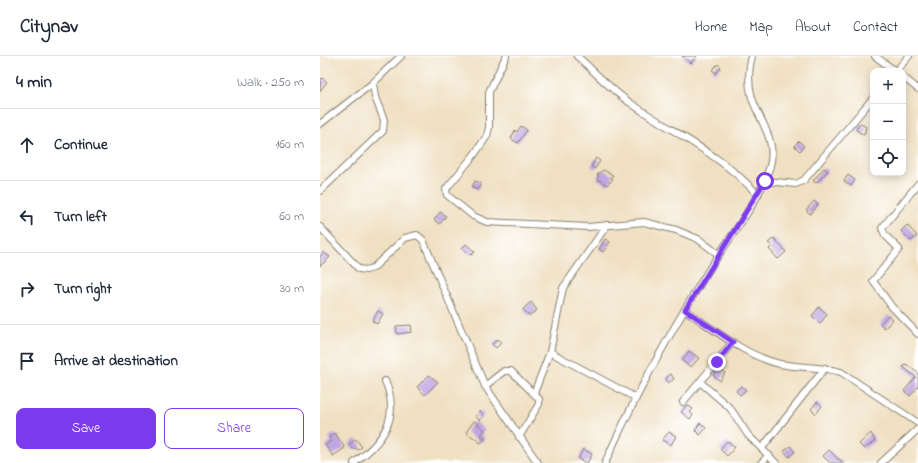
<!DOCTYPE html>
<html lang="en">
<head>
<meta charset="utf-8">
<style>
  body { margin:0; font-family:"Indie Flower",sans-serif; background:#f2f2f3; color:#1f2937 }
  .controls { position:absolute; right:12px; top:12px; display:grid; overflow:hidden; border-radius:8px; box-shadow:0 2px 10px #0003 }
  .controls button { width:36px; height:36px; display:grid; place-items:center; padding:0; border:0; border-bottom:1px solid #e0e1e3; background:#fff; color:#1f2937; font:20px sans-serif }
  .stop { position:absolute; width:12px; height:12px; margin:-9px; border:3px solid #7c3aed; border-radius:50%; background:#fff }
  .stop.end { background:#7c3aed; border-color:#fff; box-shadow:0 1px 4px #0008 }
  .list { margin:0; padding:0; list-style:none }
  h2 { display:flex; justify-content:space-between; align-items:center; height:52px; margin:0; padding:0 16px; font-size:17px }
  h2 small { font-size:13px; font-weight:400; color:#747a83 }
  .list li { display:grid; grid-template-columns:26px 1fr auto; gap:12px; align-items:center; box-sizing:border-box; height:72px; padding:0 16px; border-top:1px solid #e0e1e3 }
  .list b { display:block; font-size:15px; white-space:nowrap }
  .list em { font-size:13px; font-style:normal; color:#747a83 }
  .actions { display:flex; gap:8px; padding:12px 16px }
  .actions a { flex:1; padding:9px 0; border:1px solid #7c3aed; border-radius:8px; text-align:center; font-size:14px; color:#7c3aed }
  .actions .main { background:#7c3aed; color:#fff }
  .icon { flex:none; width:22px; height:22px; fill:none; stroke:currentColor; stroke-width:2; stroke-linecap:round; stroke-linejoin:round }
  .map { position:relative; flex:none; width:598px; height:407px; overflow:hidden }
  header { display:flex; align-items:center; gap:24px; box-sizing:border-box; height:56px; padding:0 20px; background:#fff; border-bottom:1px solid #e0e1e3 }
  header strong { font-size:19px }
  nav { display:flex; gap:22px; margin-inline-start:auto; font-size:14px }
  main { display:flex }
  aside { flex:1; background:#fff }
  .map>svg:first-child { display:block }
  .building { fill:#c0a6e3 }
  .lines { fill:none; stroke-linecap:round; stroke-linejoin:round }
  .street-casing { stroke:#867e6f; stroke-width:8 }
  .street { stroke:#fff; stroke-width:6 }
  .route { stroke:#7c3aed; stroke-width:5 }
</style>
</head>
<body>
<header>
<strong>Citynav</strong>
<nav><a>Home</a><a>Map</a><a>About</a><a>Contact</a></nav>
</header>
<main>
<aside>
<h2>4 min<small>Walk · 250 m</small></h2>
<ul class="list">
<li><svg class="icon" aria-label="ahead" viewBox="0 0 24 24"><path d="M12 20V5M6 11l6-6 6 6"/></svg><div><b>Continue</b></div><em>160 m</em></li>
<li><svg class="icon" aria-label="left" viewBox="0 0 24 24"><path d="M17 20v-9H6M10 6l-5 5 5 5"/></svg><div><b>Turn left</b></div><em>60 m</em></li>
<li><svg class="icon" aria-label="right" viewBox="0 0 24 24"><path d="M7 20v-9h11M14 6l5 5-5 5"/></svg><div><b>Turn right</b></div><em>30 m</em></li>
<li><svg class="icon" aria-label="arrive" viewBox="0 0 24 24"><path d="M6 21V4h12l-3 4 3 4H6"/></svg><div><b>Arrive at destination</b></div></li>
</ul>
<div class="actions"><a class="main">Save</a><a>Share</a></div>
</aside>
<div class="map">
<svg width="598" height="407" viewBox="0 0 598 407">
  <rect width="100%" height="100%" fill="#fff"/>
  <filter id="ink" filterUnits="userSpaceOnUse"><feTurbulence type="fractalNoise" baseFrequency=".025" numOctaves="2"/><feDisplacementMap in="SourceGraphic" scale="8" xChannelSelector="R" yChannelSelector="G"/><feConvolveMatrix kernelMatrix="1 2 1 2 8 2 1 2 1" color-interpolation-filters="sRGB"/></filter>
  <filter id="wash" filterUnits="userSpaceOnUse"><feTurbulence type="fractalNoise" baseFrequency=".012" numOctaves="4" result="noise"/><feDisplacementMap in="SourceGraphic" scale="16" xChannelSelector="R" yChannelSelector="G"/><feGaussianBlur stdDeviation="0.9" result="paint"/><feColorMatrix in="noise" values="0 0 0 0 0 0 0 0 0 0 0 0 0 0 0 0 0 1.4 0 .05"/><feComposite in="paint" operator="in"/></filter>
  <g filter="url(#wash)">
    <rect width="100%" height="100%" fill="#f0e0c2"/>
    <g id="blocks">
      <g class="building">
        <polygon points="362,0 377,0 371,7"/>
        <polygon points="398,8 401,11 396,17 392,14"/>
        <polygon points="2,22 7,26 0,35 0,25"/>
        <polygon points="540,67 546,71 544,79 536,74"/>
        <polygon points="201,70 207,74 198,87 191,83 195,74 197,76"/>
        <polygon points="479,85 484,90 480,95 474,90"/>
        <polygon points="276,102 280,105 275,113 271,110"/>
        <polygon points="504,112 508,115 496,127 493,125"/>
        <polygon points="283,114 293,119 291,122 293,123 287,129 277,123 279,120 277,119"/>
        <polygon points="528,119 535,124 531,130 524,125"/>
        <polygon points="155,125 161,127 158,134 152,131"/>
        <polygon points="494,145 498,149 490,158 486,154"/>
        <polygon points="120,156 126,160 120,168 114,164"/>
        <polygon points="587,169 597,180 591,185 581,175"/>
        <polygon points="454,182 466,196 458,203 449,193 452,190 448,187"/>
        <polygon points="285,183 290,186 283,196 279,193"/>
        <polygon points="146,188 155,196 151,199 142,192"/>
        <polygon points="3,196 10,201 0,210 0,201"/>
        <polygon points="211,246 217,254 209,260 203,253"/>
        <polygon points="499,251 507,258 500,268 492,260"/>
        <polygon points="58,255 63,258 57,268 52,265"/>
        <polygon points="568,259 573,263 565,272 560,268"/>
        <polygon points="91,269 92,276 77,278 76,270"/>
        <polygon points="178,283 181,287 176,292 172,288"/>
        <polygon points="369,295 379,302 371,311 362,305"/>
        <polygon points="586,308 598,317 598,331 590,340 584,335 596,321 583,311"/>
        <polygon points="399,312 405,317 400,325 393,319"/>
        <polygon points="351,318 354,323 348,327 346,322"/>
        <polygon points="109,319 118,326 105,339 97,331"/>
        <polygon points="421,330 426,334 420,339 416,335"/>
        <polygon points="497,346 502,350 496,358 491,353"/>
        <polygon points="367,349 373,353 370,356 373,359 370,363 361,356"/>
        <polygon points="160,355 164,359 160,364 155,360"/>
        <polygon points="154,365 165,374 161,379 165,382 161,387 146,376"/>
        <polygon points="380,367 386,372 380,379 375,374"/>
        <polygon points="349,376 356,380 351,389 342,384"/>
        <polygon points="15,377 25,392 13,400 5,389 11,385 9,381"/>
        <polygon points="551,377 555,385 544,393 539,388"/>
        <polygon points="36,383 42,391 38,394 36,392 33,393 29,388"/>
        <polygon points="407,385 415,391 407,400 400,393"/>
        <polygon points="470,390 475,396 469,401 464,395"/>
        <polygon points="263,393 272,398 267,407 258,403"/>
        <polygon points="509,394 517,402 524,407 510,407 503,400"/>
      </g>
    </g>
  </g>
  <g filter="url(#ink)">
    <use href="#blocks" fill-opacity="0" stroke="#867e6f" stroke-width="1"/>
    <g class="lines">
      <g class="street-casing">
        <g id="street">
          <polyline points="186,0 169,36 169,71 167,80 154,99 126,133 127,139 153,160 167,166 268,171 324,166 356,174 378,183 398,198"/>
          <path d="M257,0C275,16 292,35 312,48C354,77 403,100 438,139"/>
          <polyline points="555,0 575,15"/>
          <polyline points="576,15 589,0"/>
          <polyline points="583,21 598,33"/>
          <polyline points="0,68 53,27 81,0"/>
          <polyline points="445,125 476,128 484,124 553,42"/>
          <polyline points="598,128 562,172 565,179 579,193 553,225 572,251 598,278"/>
          <polyline points="0,135 63,75 64,64 55,41 53,27"/>
          <polyline points="0,171 39,213 46,214 53,212 85,182 97,179 103,184 165,330 218,407"/>
          <path d="M365,254C394,273 425,300 460,308C480,312 501,310 521,316L598,367"/>
          <polyline points="230,296 316,342"/>
          <polyline points="380,326 410,352 428,379 456,407"/>
          <polyline points="165,330 184,315 191,315 219,343 219,348 199,381"/>
          <polyline points="214,337 230,296 243,232 287,169"/>
          <polyline points="363,346 413,286"/>
          <polyline points="442,392 505,312"/>
          <path d="M34,407C63,386 81,361 65,325"/>
          <path d="M285,407C314,342 348,280 385,220C406,185 438,149 450,110C457,84 440,66 432,42C428,28 428,14 432,0"/>
          <polyline points="441,407 449,399"/>
          <polyline points="561,407 598,373"/>
        </g>
      </g>
      <use href="#street" class="street"/>
    </g>
  </g>
  <g class="lines" filter="url(#ink)">
    <polyline class="route" points="397,306 413,286 365,254 445,125"/>
  </g>
</svg>
<div class="controls">
<button>+</button>
<button>−</button>
<button><svg class="icon" aria-label="locate" viewBox="0 0 24 24"><circle cx="12" cy="12" r="6"/><path d="M12 2v4M12 18v4M2 12h4M18 12h4"/></svg></button>
</div>
<div class="stop" style="left:445px;top:125px"></div>
<div class="stop end" style="left:397px;top:306px"></div>
</div>
</main>
</body>
</html>
